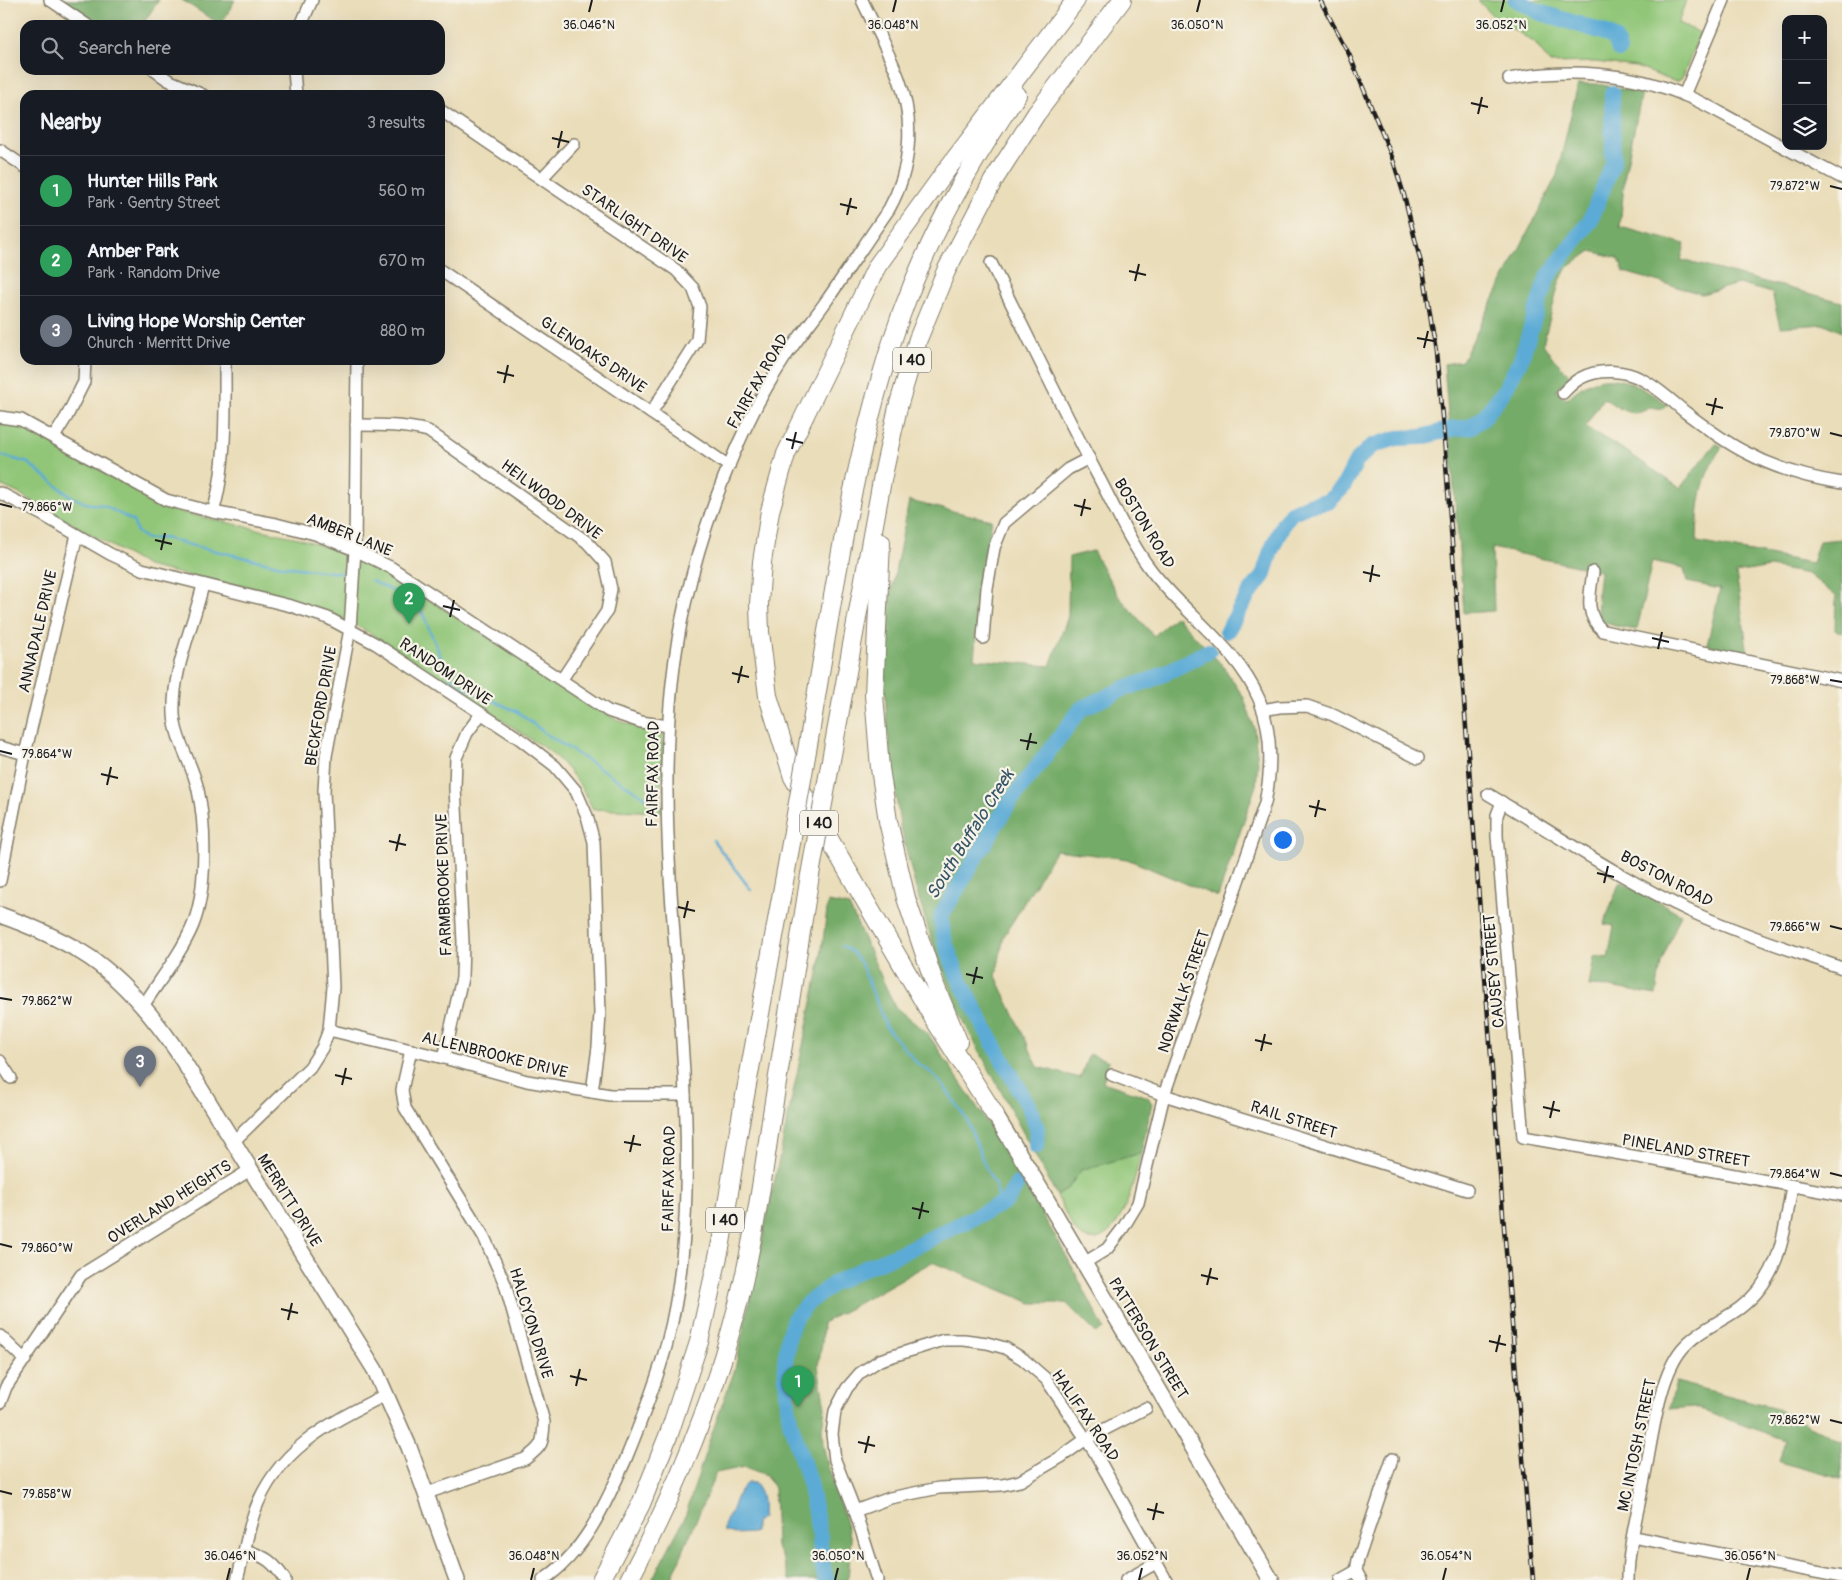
<!DOCTYPE html>
<html lang="en">
<head>
<meta charset="utf-8">
<style>
  body { margin:0; font-family:Pangolin,sans-serif; background:#242831; color:#f1f3f6 }
  .controls { position:absolute; right:15px; top:15px; display:grid; overflow:hidden; border-radius:10px; box-shadow:0 5px 20px #0002 }
  .controls button { width:45px; height:45px; display:grid; place-items:center; padding:0; border:0; border-bottom:1px solid #363941; background:#171b24; color:#f1f3f6; font:25px sans-serif }
  .you { position:absolute; left:1282px; top:839px; width:18px; height:18px; margin:-12px; border:4px solid #fff; border-radius:50%; background:#1a73e8; box-shadow:0 0 0 8px #1a73e833 }
  .badge { display:grid; place-items:center; width:32px; height:32px; border-radius:50%; background:#b45309; color:#fff; font-size:16px; font-weight:700 }
  .pin { position:absolute; translate:-50% -41px; filter:drop-shadow(0 1px 2px #0008) }
  .pin::after { content:''; position:absolute; top:26px; width:18px; height:15px; background:inherit; clip-path:polygon(0 0,100% 0,50% 100%) }
  .list { margin:0; padding:0; list-style:none }
  h2 { display:flex; justify-content:space-between; align-items:center; height:65px; margin:0; padding:0 20px; font-size:21px }
  h2 small { font-size:16px; font-weight:400; color:#9ea1a6 }
  .list li { display:grid; grid-template-columns:32px 1fr auto; gap:15px; align-items:center; box-sizing:border-box; height:70px; padding:0 20px; border-top:1px solid #363941 }
  .list b { display:block; font-size:19px; white-space:nowrap }
  .list p { margin:0; font-size:16px; white-space:nowrap; color:#9ea1a6 }
  .list em { font-size:16px; font-style:normal; color:#9ea1a6 }
  .icon { flex:none; width:28px; height:28px; fill:none; stroke:currentColor; stroke-width:2; stroke-linecap:round; stroke-linejoin:round }
  .map { position:relative; flex:none; width:1842px; height:1580px; overflow:hidden }
  .search { position:absolute; background:#171b24; box-shadow:0 5px 20px #0002; left:20px; top:20px; width:425px; height:55px; display:flex; align-items:center; gap:12px; box-sizing:border-box; padding:0 18px; border-radius:15px; color:#9ea1a6; font-size:19px }
  .panel { position:absolute; background:#171b24; box-shadow:0 5px 20px #0002; left:20px; top:90px; width:425px; height:275px; border-radius:15px }
  .map>svg:first-child { display:block }
  .green { fill:#91c678; stroke:#56714a }
  .forest { fill:#74ab68; stroke:#486442 }
  .water { fill:#5cabd6; stroke:#3c6479 }
  .lines { fill:none; stroke-linecap:round; stroke-linejoin:round }
  .stream { stroke:#5cabd6; stroke-width:2.5 }
  .river { stroke:#5cabd6; stroke-width:16 }
  .minor-casing { stroke:#837c6a; stroke-width:14 }
  .major-casing { stroke:#837c6a; stroke-width:18 }
  .highway-casing { stroke:#837c6a; stroke-width:20 }
  .minor { stroke:#fff; stroke-width:11 }
  .major { stroke:#fff; stroke-width:15 }
  .highway { stroke:#fff; stroke-width:18 }
  .rail-casing { stroke:#1c1c1c; stroke-width:4.5 }
  .rail { stroke:#f7f3e8; stroke-width:2.5; stroke-dasharray:8; stroke-linecap:butt }
  .highway-bridge-casing { stroke:#837c6a; stroke-width:20; stroke-linecap:butt }
  .highway-bridge { stroke:#fff; stroke-width:18 }
  .ticks { fill:none; stroke:#1c1c1c; stroke-width:2 }
  .labels { text-anchor:middle; stroke-width:4.5; stroke-linejoin:round; paint-order:stroke }
  .shield { fill:#f7f3e8; stroke:#5e5c59; stroke-width:1 }
  .shield-label { font-size:15px; font-weight:bold; fill:#1c1c1c }
  .street-label { font-size:16px; fill:#1c1c1c; stroke:#f7f3e8 }
  .water-label { font-size:18px; font-style:italic; fill:#365566; stroke:#f7f3e8 }
  .ticks-label { font-size:12px; text-anchor:middle; fill:#1c1c1c; stroke:#f7f3e8; stroke-width:4.5; stroke-linejoin:round; paint-order:stroke }
</style>
</head>
<body>
<div class="map">
<svg width="1842" height="1580" viewBox="0 0 1842 1580">
  <rect width="100%" height="100%" fill="#f7f3e8"/>
  <filter id="ink" filterUnits="userSpaceOnUse"><feTurbulence type="fractalNoise" baseFrequency=".02" numOctaves="2"/><feDisplacementMap in="SourceGraphic" scale="10" xChannelSelector="R" yChannelSelector="G"/><feConvolveMatrix kernelMatrix="1 2 1 2 8 2 1 2 1" color-interpolation-filters="sRGB"/></filter>
  <filter id="wash" filterUnits="userSpaceOnUse"><feTurbulence type="fractalNoise" baseFrequency=".0096" numOctaves="4" result="noise"/><feDisplacementMap in="SourceGraphic" scale="20" xChannelSelector="R" yChannelSelector="G"/><feGaussianBlur stdDeviation="1.12" result="paint"/><feColorMatrix in="noise" values="0 0 0 0 0 0 0 0 0 0 0 0 0 0 0 0 0 1.4 0 .05"/><feComposite in="paint" operator="in"/></filter>
  <g filter="url(#wash)">
    <rect width="100%" height="100%" fill="#eaddb9"/>
    <g class="green">
      <polygon points="1478,0 1686,0 1678,23 1700,33 1683,76 1679,81 1673,81 1636,67 1596,62 1550,63 1535,43 1493,16"/>
      <path d="M0,423L15,425L32,431L164,506L179,512L298,538L346,553L403,583L615,719L641,729L663,734L661,812L593,809C581,784 570,769 549,751L368,632L337,616L292,600L147,566L20,494L0,485Z"/>
      <path d="M1141,1153C1135,1176 1124,1234 1096,1239C1090,1240 1082,1238 1078,1234C1070,1225 1063,1207 1057,1196L1069,1187L1081,1170Z"/>
    </g>
    <g class="forest">
      <polygon points="64,0 159,0 142,25 102,25"/>
      <polygon points="182,0 235,0 221,25"/>
      <path d="M1578,84H1597L1642,93L1625,173L1620,227L1685,244L1681,260L1842,302V332L1825,324L1780,327L1772,293L1738,284L1702,294L1624,272L1618,258L1591,251L1566,269L1559,283L1543,344L1553,358L1570,375L1556,391L1567,399C1603,364 1631,380 1667,404L1663,409L1651,407C1630,420 1622,409 1603,398L1585,427L1626,451L1680,488L1716,443L1722,447C1700,477 1698,506 1697,542L1812,563L1819,541L1842,539V632L1835,630L1836,596L1808,574L1770,567L1736,573L1748,654L1707,645L1720,589L1687,582L1684,568L1652,561L1637,630C1627,628 1615,627 1606,623C1592,617 1599,584 1600,571L1492,548L1494,611L1464,613L1444,364L1462,361L1557,175Z"/>
      <polygon points="909,501 992,520 980,591 974,659 1050,666 1068,616 1069,557 1093,551 1119,597 1154,636 1176,616 1223,666 1244,698 1254,728 1258,762 1256,785 1218,897 1127,859 1056,850 1004,936 996,976 1038,1067 1080,1078 1089,1054 1109,1061 1103,1082 1148,1097 1152,1104 1141,1153 1081,1170 1069,1187 1057,1196 966,1026 937,956 917,893 900,825 890,757 886,709 884,629"/>
      <polygon points="1620,881 1681,914 1661,963 1656,995 1609,987 1589,986 1594,956 1608,958 1614,926 1604,924"/>
      <polygon points="828,902 849,906 895,1007 928,1034 1000,1141 1067,1257 1104,1329 1096,1333 1066,1303 1032,1303 932,1262 823,1323 822,1343 818,1366 825,1407 822,1429 823,1445 829,1469 851,1539 848,1580 789,1580 782,1557 776,1547 774,1488 766,1475 745,1467 716,1473 671,1580 652,1580 685,1517 708,1444 735,1369 820,964"/>
      <polygon points="1676,1382 1773,1407 1842,1442 1842,1479 1779,1462 1785,1440 1693,1407 1669,1409"/>
    </g>
    <path class="water" d="M747,1483H754C763,1493 763,1505 762,1518L755,1522V1532L753,1533L735,1534L724,1531C723,1522 728,1519 731,1512C735,1501 737,1491 747,1483Z"/>
    <g class="lines">
      <g class="stream">
        <polyline points="0,455 28,463 69,495 85,503 105,506 133,521 137,532 147,539 165,538 190,545 282,566 340,573"/>
        <polyline points="372,581 409,599 422,612 445,667 450,677 459,685 518,712 546,734 648,799"/>
        <polyline points="713,840 751,890"/>
        <polyline points="842,946 851,951 861,963 886,1027 918,1064 932,1073 946,1089 967,1120 986,1168 995,1185 1001,1204"/>
      </g>
      <g class="river">
        <polyline points="1516,0 1539,12 1603,32 1615,39 1619,50"/>
        <polyline points="1227,631 1249,594 1263,576 1271,551 1283,524 1291,513 1309,505 1328,502 1343,487 1357,460 1372,446 1397,438 1422,437 1451,429 1470,427 1482,419 1504,391 1521,359 1547,278 1590,221 1613,163 1612,93"/>
        <polyline points="1036,1146 1037,1128 1029,1107 986,1030 957,974 945,942 941,920 942,914 1007,806 1081,709 1125,688 1151,680 1209,651"/>
        <polyline points="826,1580 821,1559 820,1537 809,1482 790,1421 788,1406 785,1363 789,1334 794,1319 808,1303 833,1284 864,1268 903,1252 1001,1204 1008,1199 1017,1184"/>
      </g>
    </g>
  </g>
  <g filter="url(#ink)">
    <g class="lines">
      <g class="minor-casing">
        <g id="minor">
          <polyline points="50,0 87,25"/>
          <polyline points="301,25 312,0"/>
          <polyline points="154,70 168,80 203,95"/>
          <polyline points="294,70 296,95"/>
          <path d="M1509,79C1566,68 1630,72 1684,95C1705,103 1725,116 1745,126C1777,144 1810,161 1842,178"/>
          <polyline points="1684,95 1724,0"/>
          <polyline points="440,110 676,270 693,288 700,307 697,340 651,413"/>
          <polyline points="0,150 25,167"/>
          <polyline points="542,178 574,144"/>
          <path d="M991,263C1027,334 1061,406 1098,476C1114,506 1128,539 1148,566C1182,613 1235,644 1259,699C1273,733 1272,768 1265,803L1164,1095L1138,1203L1123,1228L1107,1249L1084,1263"/>
          <polyline points="440,270 729,466"/>
          <path d="M1563,393C1569,387 1574,381 1581,378C1599,368 1625,370 1643,380C1658,388 1672,401 1685,412C1704,426 1723,441 1745,452C1775,468 1808,478 1842,483"/>
          <polyline points="0,417 21,420 166,500 213,512 276,524 315,534 355,550 392,568 608,711 641,722 668,726"/>
          <path d="M356,425C380,425 405,425 428,431L587,542L605,562L611,589L607,611L562,679"/>
          <polyline points="54,437 67,416 84,382 85,360"/>
          <polyline points="0,493 41,514 110,554 142,569 291,606 328,618 376,644 520,739 555,766 576,791 587,816 594,842 600,1013 598,1047 592,1092"/>
          <path d="M213,512C227,467 225,407 225,360"/>
          <path d="M1593,572C1590,594 1584,615 1603,631L1842,681"/>
          <polyline points="983,638 987,588 994,548 1004,523 1068,469 1089,458"/>
          <polyline points="1263,710 1279,707 1307,706 1333,715 1418,758"/>
          <polyline points="0,747 25,754"/>
          <path d="M1488,794C1555,834 1621,879 1692,912C1740,934 1792,950 1842,968"/>
          <polyline points="1502,802 1497,815 1497,836 1523,1137 1655,1160 1842,1195"/>
          <polyline points="0,881 25,754 77,535"/>
          <path d="M143,1006C159,981 182,952 193,925C207,890 206,826 198,790C193,764 175,740 174,714C172,670 193,627 203,585"/>
          <polyline points="329,1030 444,1058 527,1081 610,1095 685,1095"/>
          <path d="M411,1050L402,1090L405,1108L484,1237L505,1284L544,1422C543,1443 543,1446 525,1459L427,1493"/>
          <polyline points="444,1058 462,978 463,942 455,788 456,758 467,733 481,714"/>
          <polyline points="0,1061 11,1078"/>
          <polyline points="1112,1075 1164,1095 1467,1190"/>
          <polyline points="234,1141 310,1067 322,1048 329,1030 333,987 324,791 326,756 350,629 355,550 357,360"/>
          <polyline points="0,1336 25,1360"/>
          <polyline points="0,1403 6,1387 81,1275 250,1170"/>
          <polyline points="855,1511 890,1498 939,1488 1002,1485 1020,1481 1061,1457 1086,1439 1146,1408"/>
          <polyline points="1633,1537 1842,1577"/>
          <path d="M245,1550C266,1557 273,1561 285,1580"/>
          <path d="M237,1580C243,1558 247,1535 254,1513C277,1448 330,1423 387,1394"/>
          <path d="M543,1580C584,1553 605,1505 625,1461C641,1422 656,1384 667,1343C680,1294 685,1241 686,1190C692,995 641,797 685,604C704,521 737,431 784,359C797,339 813,320 827,300C848,270 868,239 889,209C911,170 915,122 899,79C889,52 874,26 862,0"/>
          <polyline points="877,1580 855,1511 835,1460 832,1434 835,1411 847,1388 860,1373 880,1360 944,1340 964,1340 987,1343 1005,1348 1023,1359 1046,1379 1094,1451 1166,1580"/>
          <polyline points="1126,1580 1156,1563"/>
          <polyline points="1340,1580 1356,1571"/>
          <polyline points="1361,1580 1356,1571 1358,1560 1392,1459"/>
          <path d="M1628,1580C1628,1546 1638,1512 1644,1479C1652,1442 1658,1378 1682,1349C1698,1330 1721,1322 1740,1308C1781,1277 1784,1233 1792,1186"/>
        </g>
      </g>
      <g class="major-casing">
        <g id="major">
          <path d="M0,915C28,925 55,936 81,952C120,975 152,1015 177,1051L375,1370L409,1447L457,1580"/>
          <polyline points="995,1115 1028,1168 1271,1580"/>
        </g>
      </g>
      <g class="highway-casing">
        <g id="highway">
          <polyline points="881,542 874,695 880,768 888,821 906,898 936,988 958,1041"/>
          <path d="M809,739C833,598 853,450 901,315C929,237 970,163 1017,95"/>
          <polyline points="829,771 883,475 898,407 918,339 946,271 993,181 1036,114 1122,0"/>
          <polyline points="995,1115 934,1019 793,777 768,696 760,632 759,604 762,562 770,511 786,454 877,266 945,172 1076,0"/>
          <polyline points="601,1580 641,1504 670,1431 699,1342 721,1243 739,1129 791,843"/>
          <path d="M629,1580C676,1491 715,1397 739,1300C754,1238 763,1176 772,1114C785,1034 797,955 810,875"/>
        </g>
      </g>
      <use href="#minor" class="minor"/>
      <use href="#major" class="major"/>
      <use href="#highway" class="highway"/>
      <g class="rail-casing">
        <polyline id="rail" points="1320,0 1349,54 1392,157 1404,195 1424,275 1436,352 1444,438 1504,1227 1533,1580"/>
      </g>
      <use href="#rail" class="rail"/>
      <g class="highway-bridge-casing">
        <g id="highway-bridge">
          <polyline points="791,843 809,739"/>
          <polyline points="810,875 829,771"/>
        </g>
      </g>
      <use href="#highway-bridge" class="highway-bridge"/>
    </g>
  </g>
  <path class="ticks" d="M589,12L592,0M893,12L896,0M1197,12L1200,0M1501,12L1504,0M1471,103L1488,107M1478,114L1482,97M552,138L569,142M558,148L562,131M1830,186L1842,189M840,204L857,208M847,215L851,198M1129,271L1146,275M1135,281L1139,264M1417,338L1434,341M1424,348L1428,331M497,372L514,376M504,383L508,365M1706,404L1723,408M1712,415L1716,398M1830,433L1842,436M786,439L803,443M792,449L796,432M0,504L12,507M1074,505L1091,509M1081,516L1085,499M155,540L172,544M161,550L165,533M1363,572L1380,576M1370,582L1373,565M443,606L460,610M450,617L454,600M1652,638L1669,642M1658,649L1662,632M732,673L749,677M1830,680L1842,682M738,683L742,666M1020,740L1037,743M1027,750L1031,733M0,751L12,754M101,774L118,778M107,785L111,767M1309,806L1326,810M1315,817L1319,800M389,841L406,845M396,851L400,834M1597,873L1614,877M1604,883L1608,866M678,907L695,911M684,918L688,901M1830,926L1842,929M966,974L983,978M973,984L977,967M0,998L12,1000M1255,1040L1272,1044M1261,1051L1265,1034M335,1075L352,1079M342,1085L346,1068M1543,1107L1560,1111M1550,1118L1554,1101M624,1142L641,1145M630,1152L634,1135M1830,1173L1842,1176M912,1208L929,1212M919,1219L923,1202M0,1244L12,1247M1201,1275L1218,1279M1207,1285L1211,1268M281,1309L298,1313M288,1320L292,1303M1489,1341L1506,1345M1496,1352L1500,1335M570,1376L587,1380M576,1386L580,1369M1830,1420L1842,1423M858,1442L875,1446M865,1453L869,1436M0,1491L12,1494M1147,1509L1164,1513M1153,1520L1157,1503M227,1580L230,1568M531,1580L534,1568M835,1580L838,1568M1139,1580L1142,1568M1443,1580L1446,1568M1747,1580L1750,1568"/>
  <g class="labels">
    <g class="shield">
      <rect x="893" y="347.5" width="38" height="25" rx="4"/>
      <rect x="800" y="810.5" width="38" height="25" rx="4"/>
      <rect x="706" y="1207.5" width="38" height="25" rx="4"/>
    </g>
    <g class="shield-label">
      <text x="912" y="365">I 40</text>
      <text x="819" y="828">I 40</text>
      <text x="725" y="1225">I 40</text>
    </g>
    <g class="street-label">
      <text transform="translate(635 223) rotate(35)" y="6">STARLIGHT DRIVE</text>
      <text transform="translate(594 354) rotate(34)" y="6">GLENOAKS DRIVE</text>
      <text transform="translate(757 381) rotate(-60)" y="6">FAIRFAX ROAD</text>
      <text transform="translate(552 499) rotate(37)" y="6">HEILWOOD DRIVE</text>
      <text transform="translate(1145 523) rotate(59)" y="6">BOSTON ROAD</text>
      <text transform="translate(350 534) rotate(22)" y="6">AMBER LANE</text>
      <text transform="translate(37 631) rotate(-77)" y="6">ANNADALE DRIVE</text>
      <text transform="translate(446 671) rotate(34)" y="6">RANDOM DRIVE</text>
      <text transform="translate(320 706) rotate(-80)" y="6">BECKFORD DRIVE</text>
      <text transform="translate(652 774) rotate(-89)" y="6">FAIRFAX ROAD</text>
      <text transform="translate(1667 878) rotate(28)" y="6">BOSTON ROAD</text>
      <text transform="translate(443 885) rotate(-92)" y="6">FARMBROOKE DRIVE</text>
      <text transform="translate(1493 971) rotate(-95)" y="6">CAUSEY STREET</text>
      <text transform="translate(1183 991) rotate(-71)" y="6">NORWALK STREET</text>
      <text transform="translate(495 1054) rotate(14)" y="6">ALLENBROOKE DRIVE</text>
      <text transform="translate(1294 1119) rotate(18)" y="6">RAIL STREET</text>
      <text transform="translate(1686 1150) rotate(10)" y="6">PINELAND STREET</text>
      <text transform="translate(668 1179) rotate(-89)" y="6">FAIRFAX ROAD</text>
      <text transform="translate(290 1200) rotate(58)" y="6">MERRITT DRIVE</text>
      <text transform="translate(169 1201) rotate(-32)" y="6">OVERLAND HEIGHTS</text>
      <text transform="translate(532 1323) rotate(73)" y="6">HALCYON DRIVE</text>
      <text transform="translate(1149 1338) rotate(59)" y="6">PATTERSON STREET</text>
      <text transform="translate(1086 1415) rotate(56)" y="6">HALIFAX ROAD</text>
      <text transform="translate(1636 1445) rotate(-78)" y="6">MC INTOSH STREET</text>
    </g>
    <g class="water-label">
      <text transform="translate(970 834) rotate(-58)" y="6">South Buffalo Creek</text>
    </g>
  </g>
  <g class="ticks-label">
    <text x="589" y="29">36.046°N</text>
    <text x="893" y="29">36.048°N</text>
    <text x="1197" y="29">36.050°N</text>
    <text x="1501" y="29">36.052°N</text>
    <text x="1795" y="190">79.872°W</text>
    <text x="1795" y="437">79.870°W</text>
    <text x="47" y="511">79.866°W</text>
    <text x="1795" y="684">79.868°W</text>
    <text x="47" y="758">79.864°W</text>
    <text x="1795" y="931">79.866°W</text>
    <text x="47" y="1005">79.862°W</text>
    <text x="1795" y="1178">79.864°W</text>
    <text x="47" y="1252">79.860°W</text>
    <text x="1795" y="1424">79.862°W</text>
    <text x="47" y="1498">79.858°W</text>
    <text x="230" y="1560">36.046°N</text>
    <text x="534" y="1560">36.048°N</text>
    <text x="838" y="1560">36.050°N</text>
    <text x="1142" y="1560">36.052°N</text>
    <text x="1446" y="1560">36.054°N</text>
    <text x="1750" y="1560">36.056°N</text>
  </g>
</svg>
<div class="controls">
<button>+</button>
<button>−</button>
<button><svg class="icon" aria-label="layers" viewBox="0 0 24 24"><path d="M12 4l9 5-9 5-9-5zM3 14l9 5 9-5"/></svg></button>
</div>
<div class="you"></div>
<div class="pin badge" style="left:798px;top:1407px;background:#2e9e5b">1</div>
<div class="pin badge" style="left:409px;top:624px;background:#2e9e5b">2</div>
<div class="pin badge" style="left:140px;top:1087px;background:#6b7280">3</div>
<div class="search"><svg class="icon" aria-label="search" viewBox="0 0 24 24"><circle cx="10" cy="10" r="6"/><path d="M15 15l6 6"/></svg>Search here</div>
<section class="panel">
<h2>Nearby<small>3 results</small></h2>
<ul class="list">
<li><span class="badge" style="background:#2e9e5b">1</span><div><b>Hunter Hills Park</b><p>Park · Gentry Street</p></div><em>560 m</em></li>
<li><span class="badge" style="background:#2e9e5b">2</span><div><b>Amber Park</b><p>Park · Random Drive</p></div><em>670 m</em></li>
<li><span class="badge" style="background:#6b7280">3</span><div><b>Living Hope Worship Center</b><p>Church · Merritt Drive</p></div><em>880 m</em></li>
</ul>
</section>
</div>
</body>
</html>
